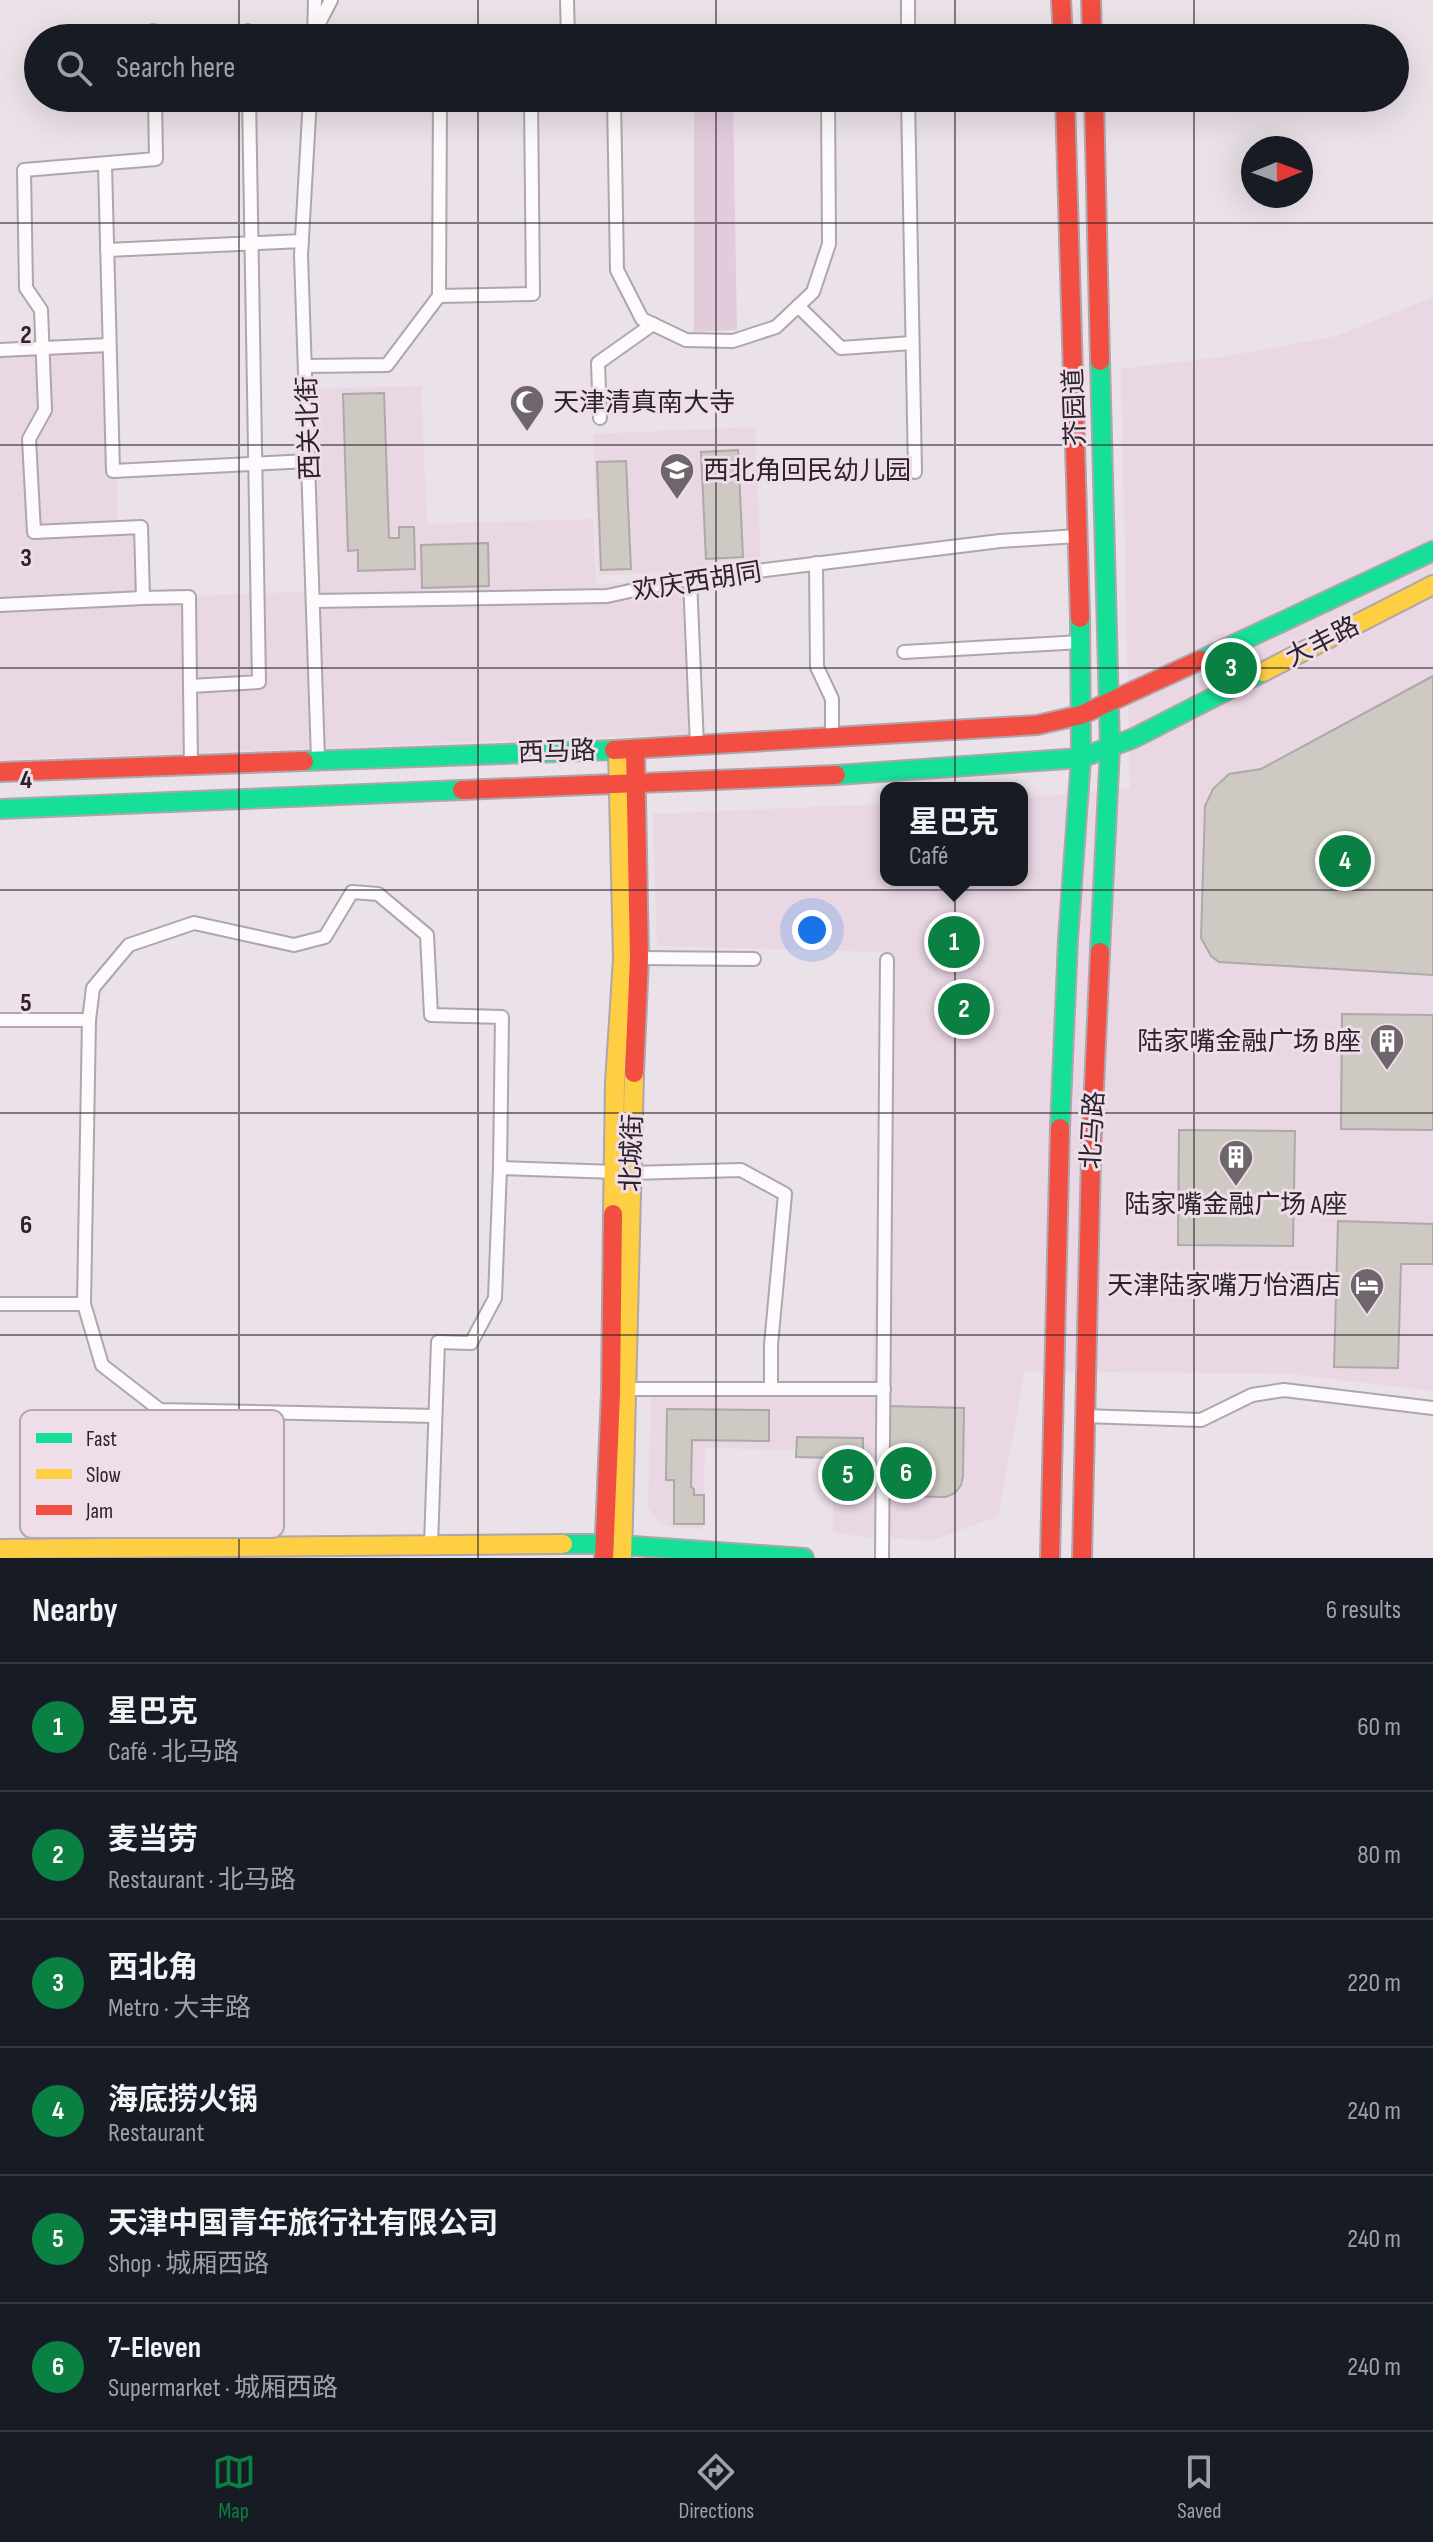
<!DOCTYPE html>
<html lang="en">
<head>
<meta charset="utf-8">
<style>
  body { margin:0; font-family:"Sofia Sans Condensed","Noto Sans SC",sans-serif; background:#242831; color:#f1f3f6 }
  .compass { position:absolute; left:1241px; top:136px; width:72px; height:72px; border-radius:50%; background:#171b24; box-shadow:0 8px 32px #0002; rotate:89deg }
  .you { position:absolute; left:812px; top:930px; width:28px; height:28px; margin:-20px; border:6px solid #fff; border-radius:50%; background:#1a73e8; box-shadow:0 0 0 12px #1a73e833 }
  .badge { display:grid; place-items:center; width:52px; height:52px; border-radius:50%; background:#0b8043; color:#fff; font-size:26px; font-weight:700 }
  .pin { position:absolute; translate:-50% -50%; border:4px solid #fff; box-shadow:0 2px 8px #0006 }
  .popup { position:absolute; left:880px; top:782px; width:148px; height:104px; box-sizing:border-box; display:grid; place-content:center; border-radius:16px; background:#171b24; filter:drop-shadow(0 2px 6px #0005); font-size:26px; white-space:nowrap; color:#9ea1a6 }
  .popup b { font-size:30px; color:#f1f3f6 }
  .popup::after { content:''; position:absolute; left:50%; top:100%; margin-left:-16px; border:16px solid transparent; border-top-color:#171b24 }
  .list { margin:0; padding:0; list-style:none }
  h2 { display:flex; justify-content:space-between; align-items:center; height:104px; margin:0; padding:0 32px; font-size:34px }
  h2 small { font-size:26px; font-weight:400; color:#9ea1a6 }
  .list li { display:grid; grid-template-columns:52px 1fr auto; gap:24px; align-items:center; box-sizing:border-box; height:128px; padding:0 32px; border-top:2px solid #363941 }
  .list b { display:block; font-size:30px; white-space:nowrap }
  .list p { margin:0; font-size:26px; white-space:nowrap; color:#9ea1a6 }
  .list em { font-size:26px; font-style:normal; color:#9ea1a6 }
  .icon { flex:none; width:44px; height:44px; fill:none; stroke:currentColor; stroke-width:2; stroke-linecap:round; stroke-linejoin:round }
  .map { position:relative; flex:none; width:1433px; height:1558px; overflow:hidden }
  .search { position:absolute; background:#171b24; box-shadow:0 8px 32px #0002; left:24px; right:24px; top:24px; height:88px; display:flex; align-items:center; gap:20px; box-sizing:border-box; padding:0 28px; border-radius:44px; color:#9ea1a6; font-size:30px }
  .sheet { height:872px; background:#171b24 }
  nav { display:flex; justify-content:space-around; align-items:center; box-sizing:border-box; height:112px; border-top:2px solid #363941; background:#171b24; font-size:22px; color:#9ea1a6 }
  nav a { display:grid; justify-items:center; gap:4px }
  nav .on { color:#0b8043 }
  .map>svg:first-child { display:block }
  .built { fill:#e9d7e4 }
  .green { fill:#e2ccdc }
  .building { fill:#cec9c3; stroke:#ada9a9; stroke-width:2 }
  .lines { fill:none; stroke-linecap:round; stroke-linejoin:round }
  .street-casing { stroke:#aea6ac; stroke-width:16 }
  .fast-casing { stroke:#aea6ac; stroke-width:22 }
  .slow-casing { stroke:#aea6ac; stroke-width:22 }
  .jam-casing { stroke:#aea6ac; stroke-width:22 }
  .street { stroke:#fcfafc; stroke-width:12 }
  .fast { stroke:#16e098; stroke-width:18 }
  .slow { stroke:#ffcf43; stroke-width:18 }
  .jam { stroke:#f24e42; stroke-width:18 }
  .grid { fill:none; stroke:#2a2429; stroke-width:2; stroke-opacity:0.55 }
  .labels { text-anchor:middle; stroke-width:6; stroke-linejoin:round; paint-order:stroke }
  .poi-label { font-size:26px; fill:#2a2429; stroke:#efddea; text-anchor:start }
  .street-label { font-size:26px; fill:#2a2429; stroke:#efddea }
  .key { fill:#efddea; stroke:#b4a6b0; stroke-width:2 }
  .key-label { font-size:22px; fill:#2a2429 }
  .grid-label { font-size:26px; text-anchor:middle; font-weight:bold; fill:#2a2429; stroke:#efddea; stroke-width:6; stroke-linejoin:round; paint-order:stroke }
</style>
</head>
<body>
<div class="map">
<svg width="1433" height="1558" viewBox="0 0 1433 1558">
  <rect width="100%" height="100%" fill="#ebe1e8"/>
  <g class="built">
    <polygon points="1433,297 1433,1391 1290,1374 1025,1371 998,1516 933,1540 869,1538 833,1532 834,1458 796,1457 796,1450 705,1448 703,1529 673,1528 658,1522 648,1508 651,1395 872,1391 884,952 657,946 653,814 886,804 886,880 1022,880 1022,798 1130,788 1121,369 1221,357 1337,336"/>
    <polygon points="112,352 118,520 143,520 146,598 319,591 312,389 421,386 427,524 593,519 596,584 686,580 691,734 0,760 0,356"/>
    <polygon points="755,427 761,568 599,575 593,434"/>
  </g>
  <polygon class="green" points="694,98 733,98 737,330 694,332"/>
  <g class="building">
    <polygon points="384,393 389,538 399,538 399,527 414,527 415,569 358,571 358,550 348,551 343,394"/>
    <polygon points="738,450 743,557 706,559 701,452"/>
    <polygon points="626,461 631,569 601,570 597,462"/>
    <polygon points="488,543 489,586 422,588 421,545"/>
    <polygon points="1433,676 1433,975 1219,962 1211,956 1201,938 1205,806 1213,789 1229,774 1261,769"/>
    <polygon points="1342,1014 1433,1015 1433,1130 1341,1129"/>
    <polygon points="1179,1130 1295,1131 1293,1246 1178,1245"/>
    <polygon points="1338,1221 1433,1224 1433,1264 1401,1264 1398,1368 1334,1367"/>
    <polygon points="888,1406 964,1408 963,1476 961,1485 955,1493 946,1497 887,1496"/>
    <polygon points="667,1409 769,1410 769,1441 692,1440 691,1487 694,1489 694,1495 704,1495 704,1524 674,1524 674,1480 666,1480"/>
    <polygon points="797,1437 863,1438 863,1493 833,1492 834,1458 796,1457"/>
  </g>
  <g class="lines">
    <g class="street-casing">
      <g id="street">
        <polyline points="567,0 568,38"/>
        <polyline points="908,0 908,38"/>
        <polyline points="316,29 331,0"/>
        <polyline points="153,31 153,38"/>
        <polyline points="248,31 249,38"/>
        <polyline points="314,38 315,0"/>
        <polyline points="155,98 156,159 24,170 26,288 41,310 45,410 29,439 34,532 141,527 143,598 189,597 190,686"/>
        <polyline points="310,98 301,255 318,759"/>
        <polyline points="614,98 617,270 642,319 686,340 733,341 776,327 813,292 829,244 828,98"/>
        <polyline points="908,98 915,472"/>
        <polyline points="105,165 113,471 309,461"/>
        <polyline points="107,250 302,241"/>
        <polyline points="439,296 533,294 531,98"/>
        <polyline points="798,306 841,348 912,343"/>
        <polyline points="0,350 109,345"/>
        <polyline points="305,366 387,365 439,296 440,98"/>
        <polyline points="600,418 598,363 653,324"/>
        <polyline points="816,563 817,667 832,699 832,738"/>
        <polyline points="690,579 697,746"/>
        <polyline points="314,601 607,596 676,581 1000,541 1078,536"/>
        <polyline points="0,605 143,598"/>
        <polyline points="904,652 1081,642"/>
        <polyline points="191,766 190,686 259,682 249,98"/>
        <polyline points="639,958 754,959"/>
        <polyline points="0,1020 89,1020"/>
        <polyline points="630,1173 741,1170 785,1194 771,1345 771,1389"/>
        <polyline points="0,1304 84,1304 89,1020 93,988 129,945 194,923 294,945 325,937 352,892 378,894 427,935 431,1015 502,1017 500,1168"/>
        <polyline points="84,1304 102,1365 160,1410 435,1416"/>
        <polyline points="627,1389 884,1389"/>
        <polyline points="1084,1416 1201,1420 1252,1395 1284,1390 1433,1408"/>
        <polyline points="431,1545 438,1342 471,1343 495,1298 500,1168 615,1172"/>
        <polyline points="882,1558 887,960"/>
      </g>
    </g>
    <g class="fast-casing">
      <g id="fast">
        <polyline points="1100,361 1110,748 1100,952"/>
        <polyline points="1201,660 1433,551"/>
        <polyline points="304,761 614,750"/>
        <polyline points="836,775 1081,758 1134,738 1263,672"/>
        <polyline points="0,809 462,790"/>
        <polyline points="1060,1128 1068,940 1081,758 1080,618"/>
        <polyline points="563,1544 605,1544 804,1558"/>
      </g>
    </g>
    <g class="slow-casing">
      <g id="slow">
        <polyline points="1263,672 1433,585"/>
        <polyline points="613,1214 615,1083 623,959 618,750"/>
        <polyline points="0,1549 563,1544"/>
        <polyline points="622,1558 634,1073"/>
      </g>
    </g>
    <g class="jam-casing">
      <g id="jam">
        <polyline points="1061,0 1063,38"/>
        <polyline points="1091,0 1092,38"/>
        <polyline points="1065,98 1080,618"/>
        <polyline points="1094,98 1100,361"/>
        <polyline points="614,750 1037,725 1081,715 1201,660"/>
        <polyline points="0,772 304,761"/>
        <polyline points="462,790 836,775"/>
        <polyline points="634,1073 639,958 635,749"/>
        <polyline points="604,1558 611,1393 613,1214"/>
        <polyline points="1050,1558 1060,1128"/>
        <polyline points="1082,1558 1091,1155 1100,952"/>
      </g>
    </g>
    <use href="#street" class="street"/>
    <use href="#fast" class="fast"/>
    <use href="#slow" class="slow"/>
    <use href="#jam" class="jam"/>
  </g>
  <path class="grid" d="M239,0V38M478,0V38M716,0V38M955,0V38M1194,0V38M239,98V1558M478,98V1558M716,98V1558M955,98V1558M1194,98V1558M0,223H1433M0,445H1433M0,668H1433M0,890H1433M0,1113H1433M0,1335H1433"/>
  <defs>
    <g id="mosque-pin" transform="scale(1.8)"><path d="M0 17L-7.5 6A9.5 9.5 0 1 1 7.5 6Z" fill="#6e666c" stroke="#efddea"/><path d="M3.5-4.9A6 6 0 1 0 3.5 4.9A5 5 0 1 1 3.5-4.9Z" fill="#fff"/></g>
    <g id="school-pin" transform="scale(1.8)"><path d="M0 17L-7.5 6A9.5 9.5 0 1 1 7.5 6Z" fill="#6e666c" stroke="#efddea"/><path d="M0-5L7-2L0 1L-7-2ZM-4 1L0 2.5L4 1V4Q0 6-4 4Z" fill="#fff"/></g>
    <g id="building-pin" transform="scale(1.8)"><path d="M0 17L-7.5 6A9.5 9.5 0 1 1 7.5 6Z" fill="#6e666c" stroke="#efddea"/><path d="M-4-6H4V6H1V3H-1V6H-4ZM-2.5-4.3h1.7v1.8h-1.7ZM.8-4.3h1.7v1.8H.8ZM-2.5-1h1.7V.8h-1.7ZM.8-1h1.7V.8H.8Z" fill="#fff"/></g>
    <g id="hotel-pin" transform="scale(1.8)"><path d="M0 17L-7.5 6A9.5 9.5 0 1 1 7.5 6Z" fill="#6e666c" stroke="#efddea"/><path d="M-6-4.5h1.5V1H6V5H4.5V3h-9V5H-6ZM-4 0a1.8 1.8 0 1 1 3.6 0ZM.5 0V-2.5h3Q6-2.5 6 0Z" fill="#fff"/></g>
  </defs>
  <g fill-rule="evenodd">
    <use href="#mosque-pin" x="527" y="402"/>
    <use href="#school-pin" x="677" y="470"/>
    <use href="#building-pin" x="1387" y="1041"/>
    <use href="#building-pin" x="1236" y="1157"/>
    <use href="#hotel-pin" x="1367" y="1285"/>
  </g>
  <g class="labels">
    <g class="poi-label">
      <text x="553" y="411">天津清真南大寺</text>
      <text x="703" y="479">西北角回民幼儿园</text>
      <text x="1361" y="1050" text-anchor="end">陆家嘴金融广场 B座</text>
      <text x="1236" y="1213" text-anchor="middle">陆家嘴金融广场 A座</text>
      <text x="1341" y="1294" text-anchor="end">天津陆家嘴万怡酒店</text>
    </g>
    <g class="street-label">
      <text transform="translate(1074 407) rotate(-92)" y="9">芥园道</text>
      <text transform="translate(308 428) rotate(-92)" y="9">西关北街</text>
      <text transform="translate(697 581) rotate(-9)" y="9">欢庆西胡同</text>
      <text transform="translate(1322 641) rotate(-27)" y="9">大丰路</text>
      <text transform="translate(557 751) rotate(-2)" y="9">西马路</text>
      <text transform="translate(1092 1130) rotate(-87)" y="9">北马路</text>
      <text transform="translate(631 1153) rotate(-88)" y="9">北城街</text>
    </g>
  </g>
  <rect x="20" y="1410" width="264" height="128" rx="12" class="key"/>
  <rect x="36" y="1433" width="36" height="10" fill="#16e098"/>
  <rect x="36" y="1469" width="36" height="10" fill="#ffcf43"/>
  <rect x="36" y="1505" width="36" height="10" fill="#f24e42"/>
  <g class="key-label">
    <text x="86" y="1446">Fast</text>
    <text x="86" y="1482">Slow</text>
    <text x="86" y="1518">Jam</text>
  </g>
  <g class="grid-label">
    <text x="26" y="343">2</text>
    <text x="26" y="566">3</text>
    <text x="26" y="788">4</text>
    <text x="26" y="1011">5</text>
    <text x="26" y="1233">6</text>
  </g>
</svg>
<svg class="compass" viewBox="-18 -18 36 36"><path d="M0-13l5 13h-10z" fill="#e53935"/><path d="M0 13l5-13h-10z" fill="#9ea1a6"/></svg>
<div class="you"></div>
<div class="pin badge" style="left:954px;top:942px">1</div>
<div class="popup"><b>星巴克</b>Café</div>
<div class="pin badge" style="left:964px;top:1009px">2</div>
<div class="pin badge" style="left:1231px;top:668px">3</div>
<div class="pin badge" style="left:1345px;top:861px">4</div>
<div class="pin badge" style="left:848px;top:1475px">5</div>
<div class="pin badge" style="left:906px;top:1473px">6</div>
<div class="search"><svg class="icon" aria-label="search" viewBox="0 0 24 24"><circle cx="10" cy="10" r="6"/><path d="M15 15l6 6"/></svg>Search here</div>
</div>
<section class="sheet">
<h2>Nearby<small>6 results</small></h2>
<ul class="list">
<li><span class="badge">1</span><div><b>星巴克</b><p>Café · 北马路</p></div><em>60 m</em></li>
<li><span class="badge">2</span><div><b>麦当劳</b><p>Restaurant · 北马路</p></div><em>80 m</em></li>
<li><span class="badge">3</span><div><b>西北角</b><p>Metro · 大丰路</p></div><em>220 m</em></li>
<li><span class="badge">4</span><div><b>海底捞火锅</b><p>Restaurant</p></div><em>240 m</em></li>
<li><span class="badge">5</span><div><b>天津中国青年旅行社有限公司</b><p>Shop · 城厢西路</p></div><em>240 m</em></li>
<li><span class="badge">6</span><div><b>7-Eleven</b><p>Supermarket · 城厢西路</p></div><em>240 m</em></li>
</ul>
</section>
<nav>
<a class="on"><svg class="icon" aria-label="map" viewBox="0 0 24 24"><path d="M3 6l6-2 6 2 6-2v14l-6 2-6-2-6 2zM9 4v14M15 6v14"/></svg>Map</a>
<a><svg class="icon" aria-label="directions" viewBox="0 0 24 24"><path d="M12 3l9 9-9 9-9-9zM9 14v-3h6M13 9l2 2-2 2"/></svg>Directions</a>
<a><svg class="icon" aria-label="saved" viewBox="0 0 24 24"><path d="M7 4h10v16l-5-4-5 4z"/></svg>Saved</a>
</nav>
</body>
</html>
